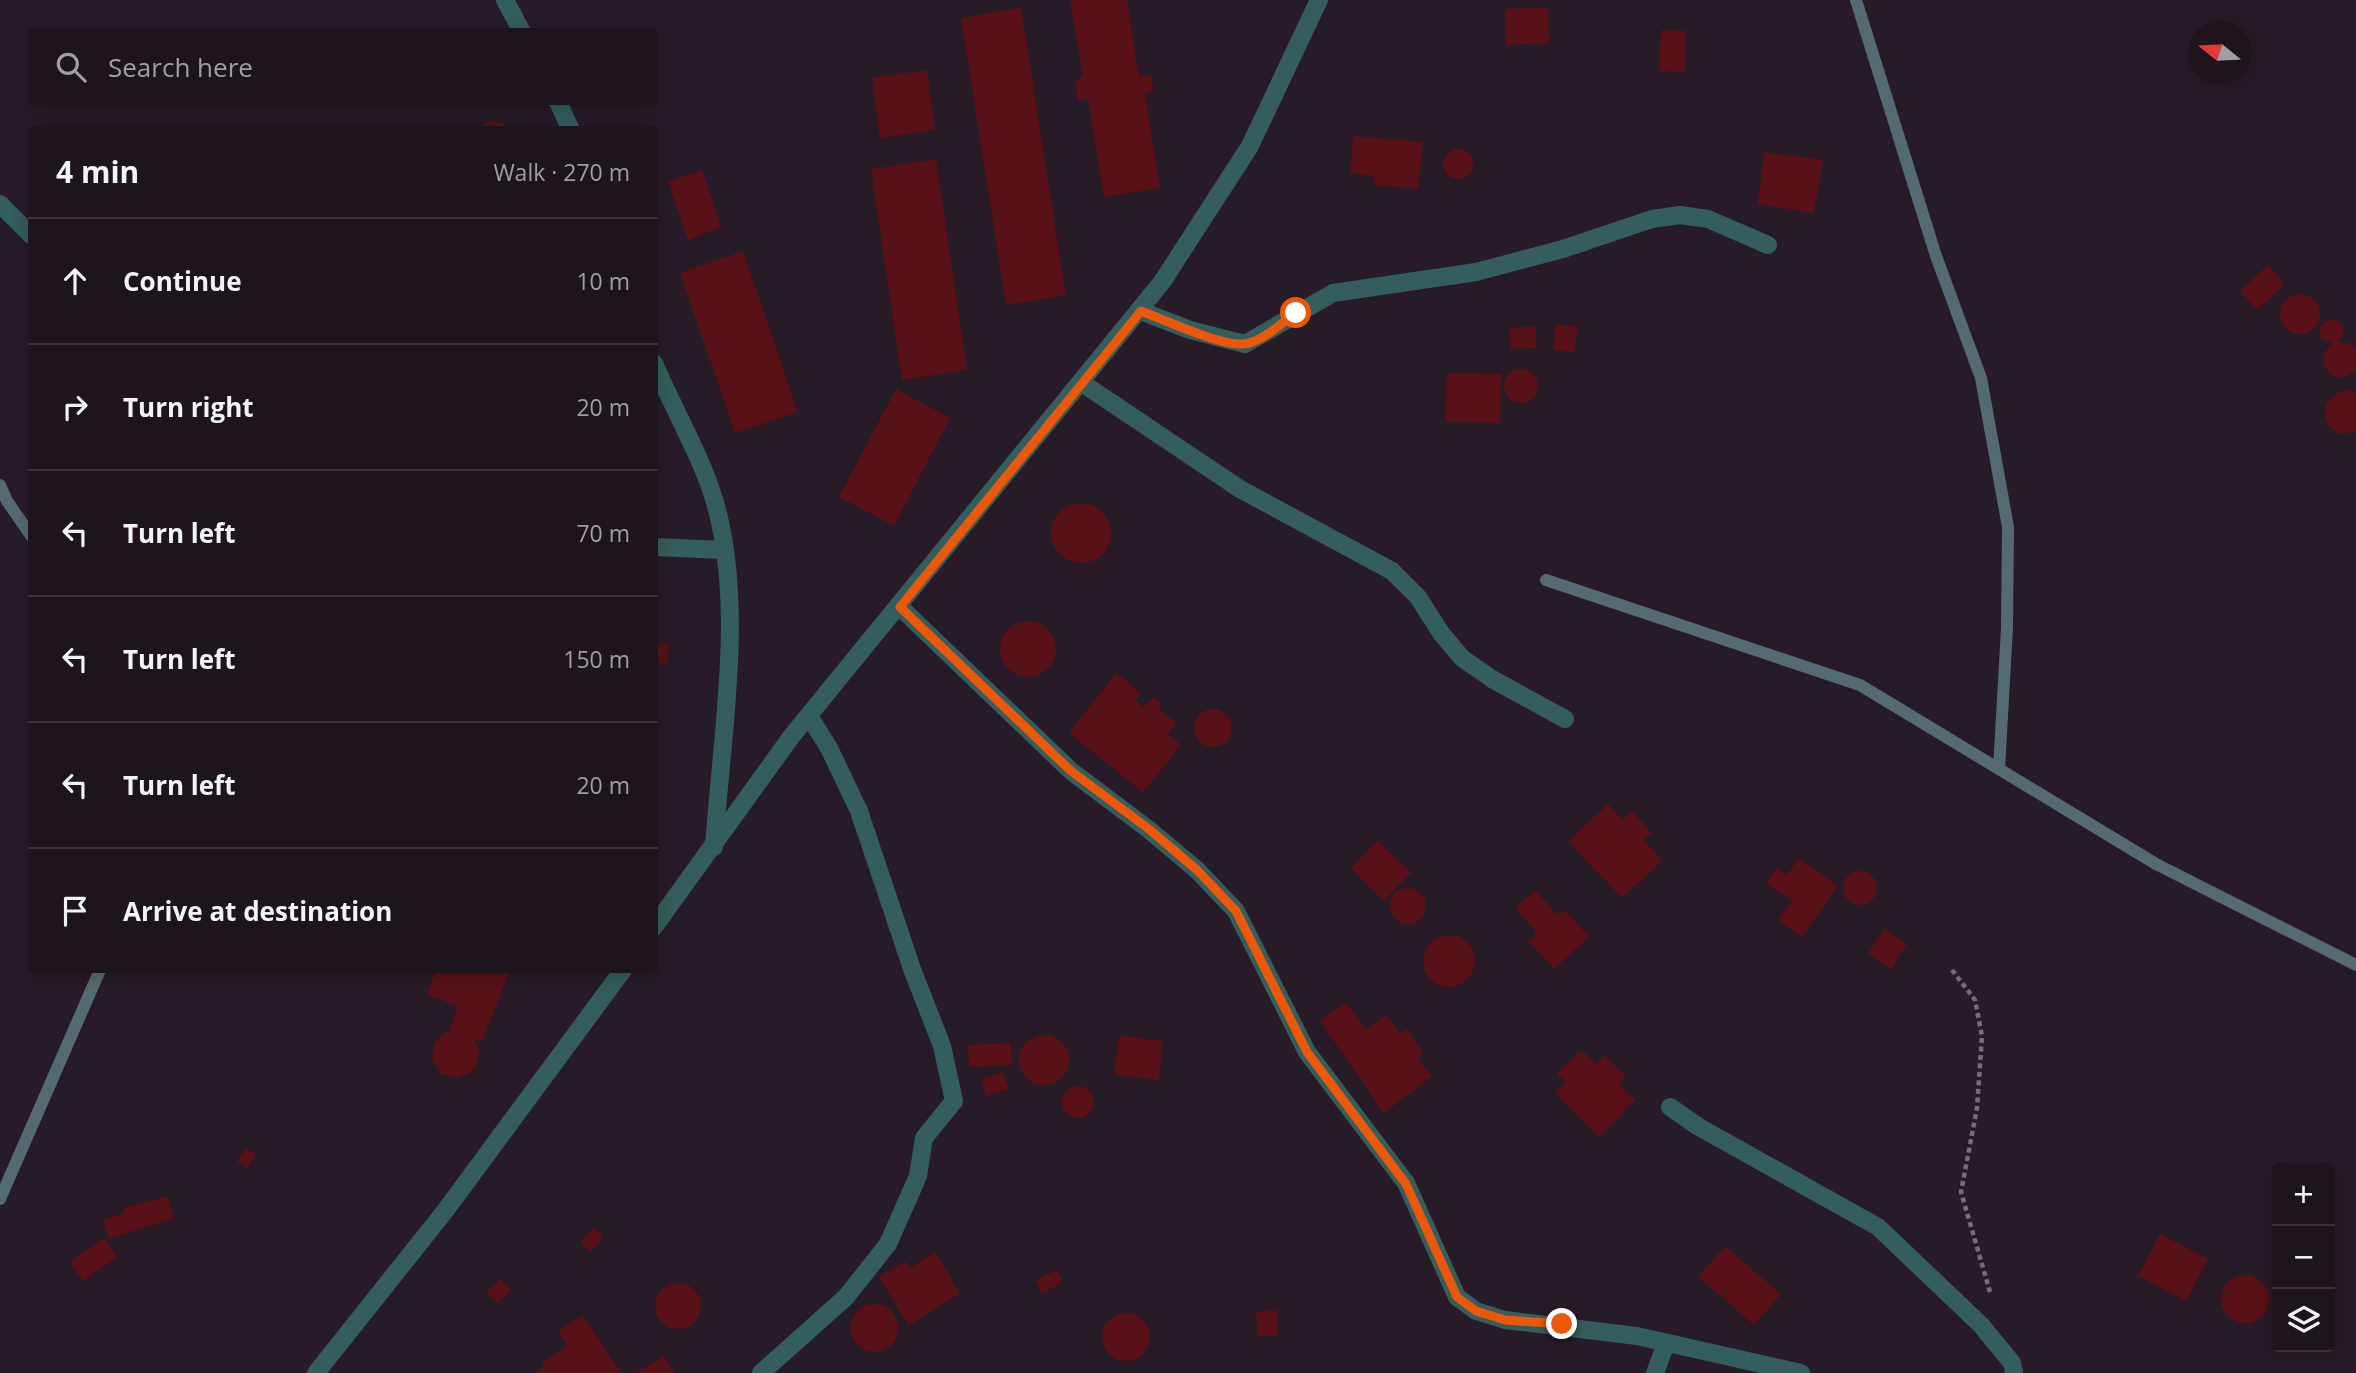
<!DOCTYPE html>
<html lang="en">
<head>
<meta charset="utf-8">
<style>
  body { margin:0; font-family:"Open Sans",sans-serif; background:#251d26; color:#f1f3f6 }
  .controls { position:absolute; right:21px; bottom:21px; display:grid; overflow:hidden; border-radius:7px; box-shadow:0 4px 18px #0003 }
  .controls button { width:63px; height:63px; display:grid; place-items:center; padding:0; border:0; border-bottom:2px solid #3b333b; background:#1d141d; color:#f1f3f6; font:35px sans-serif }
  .compass { position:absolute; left:2188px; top:21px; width:63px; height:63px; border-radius:50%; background:#1d141d; box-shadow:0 4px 18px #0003; rotate:288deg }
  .stop { position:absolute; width:21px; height:21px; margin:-16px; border:5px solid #ea580c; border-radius:50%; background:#fff }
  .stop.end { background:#ea580c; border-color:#fff; box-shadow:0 2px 7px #0008 }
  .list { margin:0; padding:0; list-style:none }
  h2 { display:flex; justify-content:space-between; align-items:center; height:91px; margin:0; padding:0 28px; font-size:30px }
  h2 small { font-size:23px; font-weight:400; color:#a09ea4 }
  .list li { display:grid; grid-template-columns:46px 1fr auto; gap:21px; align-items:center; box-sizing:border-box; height:126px; padding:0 28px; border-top:2px solid #3b333b }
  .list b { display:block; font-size:26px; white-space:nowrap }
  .list em { font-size:23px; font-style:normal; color:#a09ea4 }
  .icon { flex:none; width:38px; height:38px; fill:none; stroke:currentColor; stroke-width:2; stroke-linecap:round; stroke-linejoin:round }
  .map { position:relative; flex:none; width:2356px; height:1373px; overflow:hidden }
  .search { position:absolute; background:#1d141d; box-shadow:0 4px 18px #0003; left:28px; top:28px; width:630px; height:77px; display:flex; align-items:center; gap:18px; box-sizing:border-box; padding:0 24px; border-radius:7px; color:#a09ea4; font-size:26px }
  .panel { position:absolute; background:#1d141d; box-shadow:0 4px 18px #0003; left:28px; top:126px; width:630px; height:847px; border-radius:7px }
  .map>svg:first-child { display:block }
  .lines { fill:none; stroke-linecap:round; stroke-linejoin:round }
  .stream { stroke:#546a71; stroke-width:12 }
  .building { fill:#581116 }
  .path { stroke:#766c76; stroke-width:4.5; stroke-dasharray:5 3.5; stroke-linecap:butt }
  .service { stroke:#345d5d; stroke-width:18 }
  .minor { stroke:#345d5d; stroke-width:18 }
  .tertiary { stroke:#345d5d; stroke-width:18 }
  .route { stroke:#ea580c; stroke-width:9 }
</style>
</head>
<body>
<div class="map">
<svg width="2356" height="1373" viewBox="0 0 2356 1373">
  <rect width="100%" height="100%" fill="#271b27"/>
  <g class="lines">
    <g class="stream">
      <polyline points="1856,0 1936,256 1981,378 2008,527 2007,628 1999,769"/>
      <polyline points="0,485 7,501 32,537"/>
      <polyline points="1546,580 1860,685 2156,864 2356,965"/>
      <polyline points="0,1199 100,970"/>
    </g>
  </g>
  <g class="building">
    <polygon points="1070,0 1127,0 1139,76 1151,75 1154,91 1145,93 1160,188 1104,197 1088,99 1078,101 1075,81 1083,76"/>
    <polygon points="1548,7 1549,43 1506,45 1505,9"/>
    <polygon points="1021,8 1066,295 1006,305 961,18"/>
    <polygon points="1661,30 1686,31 1685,72 1659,71"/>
    <polygon points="927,70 935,130 880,138 872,78"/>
    <polygon points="490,120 502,123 509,130 476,130"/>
    <polygon points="1353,136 1423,142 1418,189 1375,185 1373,176 1350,173"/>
    <circle cx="1458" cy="164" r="15"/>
    <polygon points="1764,152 1823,160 1814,213 1758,204"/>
    <polygon points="936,159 967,370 902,380 871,169"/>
    <polygon points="702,170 722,227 688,240 668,182"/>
    <polygon points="743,251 798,412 735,433 680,273"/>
    <polygon points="2268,265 2285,284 2257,310 2240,291"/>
    <circle cx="2300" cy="314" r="20"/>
    <polygon points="2330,319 2338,321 2343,327 2343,335 2338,342 2349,343 2356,349 2356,371 2343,378 2331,375 2324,365 2324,353 2333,343 2320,338 2320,327"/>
    <polygon points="1556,324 1578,327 1574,352 1553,350"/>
    <polygon points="1535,326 1537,348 1511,349 1509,328"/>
    <circle cx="1521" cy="386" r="17"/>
    <polygon points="1447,373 1501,374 1500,423 1445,422"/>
    <polygon points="896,389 950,418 894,526 839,497"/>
    <polygon points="2349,390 2356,392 2356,432 2340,434 2329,426 2324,412 2329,399 2341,391"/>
    <circle cx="1081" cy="533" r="30"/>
    <circle cx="1028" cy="649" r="28"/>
    <polygon points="654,643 669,643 668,664 654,663"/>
    <polygon points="1116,673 1141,693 1135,700 1144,707 1153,697 1162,704 1158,708 1176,723 1168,734 1181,745 1143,792 1069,733"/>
    <circle cx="1213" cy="728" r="19"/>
    <polygon points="1608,804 1622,820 1632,811 1652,833 1644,840 1662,861 1622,898 1568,841"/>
    <polygon points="1377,841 1411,873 1384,901 1351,868"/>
    <polygon points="1799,858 1838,886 1802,937 1778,920 1792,901 1766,883 1777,868 1787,875"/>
    <circle cx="1860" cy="888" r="17"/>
    <circle cx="1408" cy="906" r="18"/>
    <polygon points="1535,890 1557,914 1566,911 1589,937 1554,969 1528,941 1537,933 1515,908"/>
    <polygon points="1884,929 1907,944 1891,969 1868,954"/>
    <circle cx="1449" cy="961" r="26"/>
    <polygon points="436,970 510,970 482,1042 473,1039 479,1050 477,1065 472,1072 457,1078 441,1074 432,1060 434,1044 444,1033 452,1031 449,1030 458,1006 427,995"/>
    <polygon points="1346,1002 1366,1030 1386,1015 1401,1034 1406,1029 1423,1051 1418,1059 1432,1076 1384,1113 1320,1021"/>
    <circle cx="1044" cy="1060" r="25"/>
    <polygon points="1119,1036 1163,1041 1159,1080 1114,1075"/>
    <polygon points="1011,1043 1012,1065 969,1067 968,1045"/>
    <polygon points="1579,1052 1584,1052 1596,1064 1605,1055 1626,1077 1619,1084 1635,1100 1599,1137 1555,1093 1566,1082 1557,1074"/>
    <polygon points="1003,1072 1009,1089 986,1096 981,1079"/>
    <circle cx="1078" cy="1102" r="16"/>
    <polygon points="245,1148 256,1155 248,1168 237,1162"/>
    <polygon points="168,1196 174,1218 109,1239 103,1220 125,1213 124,1208"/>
    <polygon points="594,1227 604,1237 590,1252 581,1242"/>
    <polygon points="2160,1234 2208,1259 2186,1301 2138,1276"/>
    <polygon points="104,1238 117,1257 83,1281 70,1262"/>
    <polygon points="1725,1246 1781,1294 1754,1325 1698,1277"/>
    <polygon points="935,1252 960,1293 909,1326 879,1277 905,1261 910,1268"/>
    <polygon points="1056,1270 1063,1282 1042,1294 1035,1281"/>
    <circle cx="2245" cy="1299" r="24"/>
    <polygon points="500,1279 511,1290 497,1304 486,1293"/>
    <circle cx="678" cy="1306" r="23"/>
    <circle cx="874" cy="1328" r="24"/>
    <polygon points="1277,1310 1278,1335 1258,1337 1256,1312"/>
    <circle cx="1126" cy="1337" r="24"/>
    <polygon points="583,1315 621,1373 535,1373 543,1367 543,1363 567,1346 558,1331"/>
    <polygon points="664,1356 674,1373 636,1373"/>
  </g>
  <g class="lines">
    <polyline class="path" points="1952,970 1975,1000 1982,1036 1977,1108 1961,1192 1990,1292"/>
    <polyline class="service" points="1082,383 1240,489 1392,571 1418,597 1441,633 1462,658 1492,679 1565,719"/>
    <g class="minor">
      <polyline points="505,0 522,32"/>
      <polyline points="558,102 571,130"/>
      <polyline points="0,204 32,236"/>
      <polyline points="1141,311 1190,330 1245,344 1333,293 1476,272 1563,249 1652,219 1680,215 1708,219 1768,245"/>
      <path d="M654,363C672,406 701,456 714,499C746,605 721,738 714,847"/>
      <polyline points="654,547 724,550"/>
      <polyline points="900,607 1071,771 1148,829 1197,870 1236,911 1307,1052 1406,1183 1457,1297 1476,1311 1505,1320 1637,1336 1801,1373"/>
      <polyline points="1670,1107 1699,1127 1878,1227 1981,1325 2012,1363 2014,1373"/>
      <polyline points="761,1373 846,1297 888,1244 918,1176 924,1138 954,1101 942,1046 912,969 859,811 829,748 809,716"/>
      <polyline points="1655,1373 1666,1343"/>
    </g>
    <g class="tertiary">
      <polyline points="654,927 791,737 1162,282 1250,146 1319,0"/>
      <polyline points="316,1373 445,1211 623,970"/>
    </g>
  </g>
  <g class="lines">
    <path class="route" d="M1296,313C1282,323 1262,342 1244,344C1220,346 1165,320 1141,311L900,607L1071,771L1149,829L1197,870L1236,911L1307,1052L1406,1184L1457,1297L1476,1311L1505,1320L1562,1324"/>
  </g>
</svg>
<div class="controls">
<button>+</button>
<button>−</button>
<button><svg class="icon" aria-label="layers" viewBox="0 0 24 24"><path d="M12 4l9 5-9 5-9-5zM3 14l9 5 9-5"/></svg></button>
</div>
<svg class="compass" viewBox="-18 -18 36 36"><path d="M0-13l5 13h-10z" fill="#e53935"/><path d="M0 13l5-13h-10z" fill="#a09ea4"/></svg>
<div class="stop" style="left:1296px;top:313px"></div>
<div class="stop end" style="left:1562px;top:1324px"></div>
<div class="search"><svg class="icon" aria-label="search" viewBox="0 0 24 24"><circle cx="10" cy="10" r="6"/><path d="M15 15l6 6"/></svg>Search here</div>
<section class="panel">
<h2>4 min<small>Walk · 270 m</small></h2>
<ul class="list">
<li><svg class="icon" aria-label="ahead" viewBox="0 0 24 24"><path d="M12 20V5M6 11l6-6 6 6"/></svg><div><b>Continue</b></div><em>10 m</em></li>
<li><svg class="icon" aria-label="right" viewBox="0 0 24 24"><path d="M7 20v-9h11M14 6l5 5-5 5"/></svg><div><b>Turn right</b></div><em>20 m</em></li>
<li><svg class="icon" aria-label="left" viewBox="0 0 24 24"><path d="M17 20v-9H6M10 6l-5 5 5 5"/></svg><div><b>Turn left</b></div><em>70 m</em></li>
<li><svg class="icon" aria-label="left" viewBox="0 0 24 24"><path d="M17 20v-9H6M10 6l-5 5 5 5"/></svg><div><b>Turn left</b></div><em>150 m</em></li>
<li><svg class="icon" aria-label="left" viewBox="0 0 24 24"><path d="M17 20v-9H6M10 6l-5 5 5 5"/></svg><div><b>Turn left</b></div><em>20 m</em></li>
<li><svg class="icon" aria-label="arrive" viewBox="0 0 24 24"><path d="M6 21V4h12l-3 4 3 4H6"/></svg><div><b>Arrive at destination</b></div></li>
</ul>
</section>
</div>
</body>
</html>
